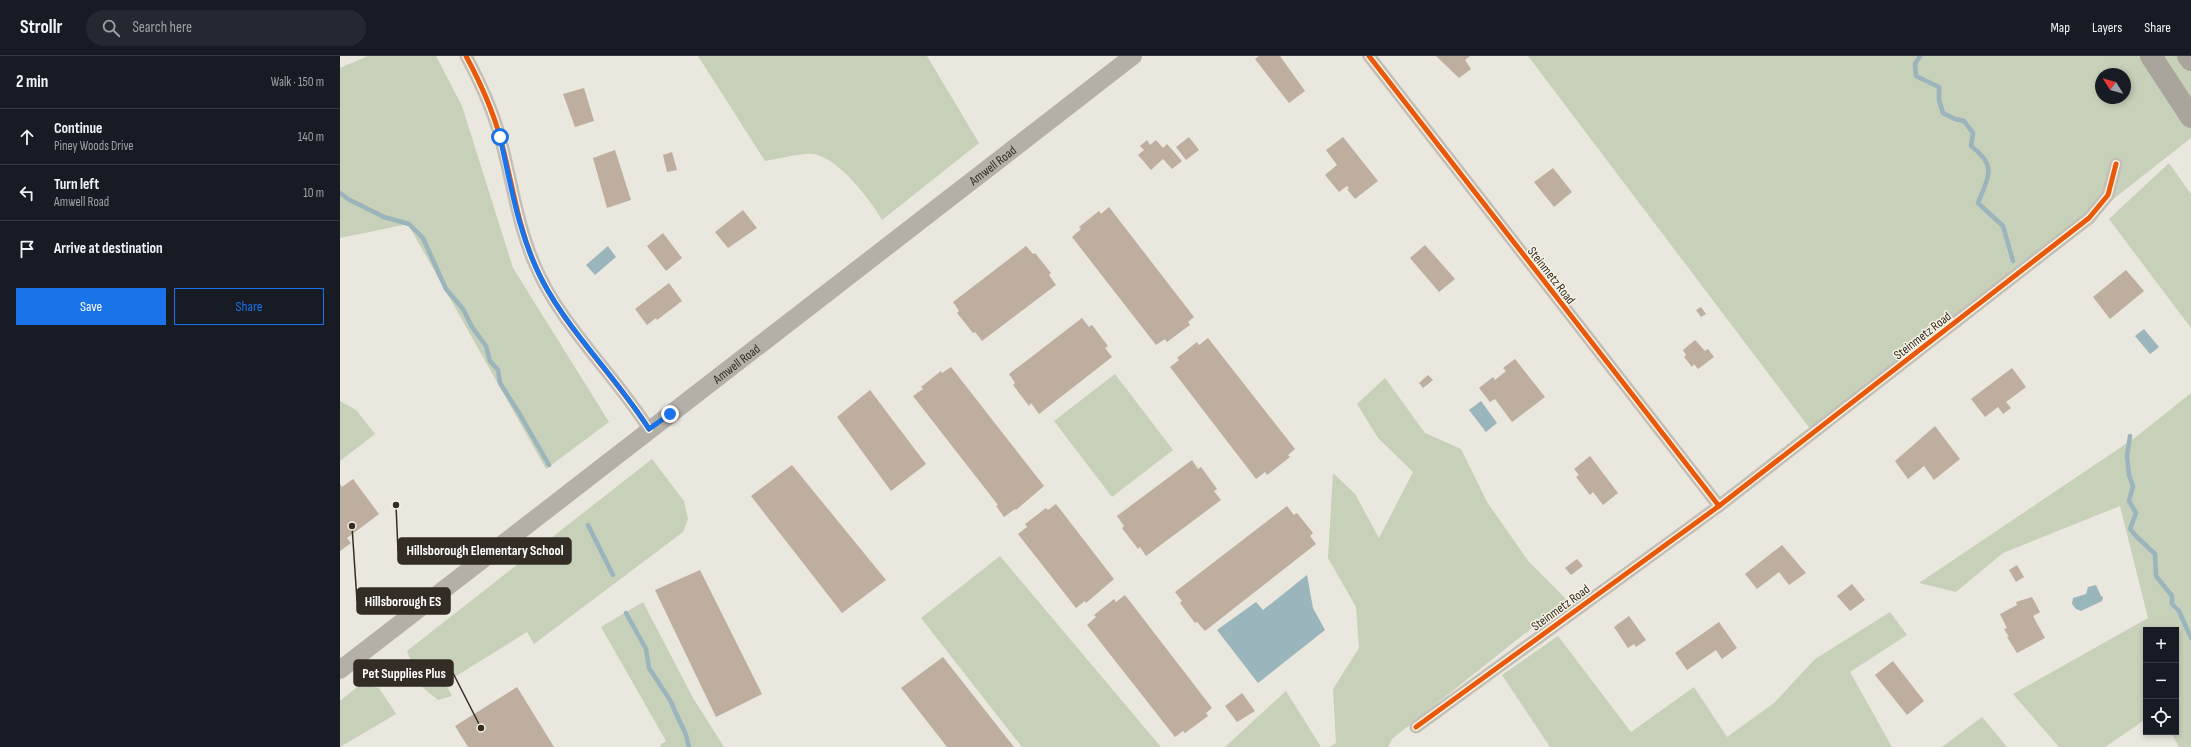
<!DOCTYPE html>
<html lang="en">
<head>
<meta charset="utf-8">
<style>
  body { margin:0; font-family:"Sofia Sans Condensed",sans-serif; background:#242831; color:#f1f3f6 }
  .controls { position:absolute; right:12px; bottom:12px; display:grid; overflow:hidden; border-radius:0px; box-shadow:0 2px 6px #0003 }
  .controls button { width:36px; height:36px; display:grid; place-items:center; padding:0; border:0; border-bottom:1px solid #363941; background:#171b24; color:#f1f3f6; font:20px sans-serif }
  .compass { position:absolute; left:1755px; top:12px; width:36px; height:36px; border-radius:50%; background:#171b24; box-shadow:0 2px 6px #0003; rotate:307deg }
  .stop { position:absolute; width:12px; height:12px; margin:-9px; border:3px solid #1a73e8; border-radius:50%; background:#fff }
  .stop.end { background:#1a73e8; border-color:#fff; box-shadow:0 1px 4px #0008 }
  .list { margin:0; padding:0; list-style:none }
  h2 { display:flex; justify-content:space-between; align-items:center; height:52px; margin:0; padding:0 16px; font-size:17px }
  h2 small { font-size:13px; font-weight:400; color:#9ea1a6 }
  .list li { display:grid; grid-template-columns:26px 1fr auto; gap:12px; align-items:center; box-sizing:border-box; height:56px; padding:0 16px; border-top:1px solid #363941 }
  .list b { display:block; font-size:15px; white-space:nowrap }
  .list p { margin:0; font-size:13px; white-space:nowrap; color:#9ea1a6 }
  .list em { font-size:13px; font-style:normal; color:#9ea1a6 }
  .actions { display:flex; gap:8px; padding:12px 16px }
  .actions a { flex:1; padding:9px 0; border:1px solid #1a73e8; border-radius:0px; text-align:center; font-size:14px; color:#1a73e8 }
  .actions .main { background:#1a73e8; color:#fff }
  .icon { flex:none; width:22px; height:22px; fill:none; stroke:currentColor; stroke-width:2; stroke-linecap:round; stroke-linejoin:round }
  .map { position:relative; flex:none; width:1851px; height:691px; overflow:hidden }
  header { display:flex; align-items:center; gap:24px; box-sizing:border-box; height:56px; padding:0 20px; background:#171b24; border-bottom:1px solid #363941 }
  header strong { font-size:19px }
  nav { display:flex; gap:22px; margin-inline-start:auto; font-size:14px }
  .search { width:280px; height:36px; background:#242831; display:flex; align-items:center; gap:10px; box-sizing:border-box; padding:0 14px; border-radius:22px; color:#9ea1a6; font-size:15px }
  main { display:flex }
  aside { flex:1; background:#171b24 }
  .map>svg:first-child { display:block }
  .green { fill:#c7d0b8; fill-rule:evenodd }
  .water { fill:#9ab5bb }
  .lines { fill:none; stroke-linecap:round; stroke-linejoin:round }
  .stream { stroke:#9ab5bb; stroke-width:4.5 }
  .building { fill:#bdae9f }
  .street { stroke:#c3beb6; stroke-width:13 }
  .secondary { stroke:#b4afa7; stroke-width:18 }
  .highway { stroke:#a9a59d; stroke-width:22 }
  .cycleway-casing { stroke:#f8f3e4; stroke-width:8 }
  .cycleway { stroke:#e8590c; stroke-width:5 }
  .route { stroke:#1a73e8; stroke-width:5 }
  .labels { text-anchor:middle; stroke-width:3; stroke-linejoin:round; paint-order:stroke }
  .street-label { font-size:13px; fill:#332d26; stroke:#f8f3e4 }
  .leader { fill:none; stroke:#332d26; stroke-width:1.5 }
  .callout-dot { fill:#332d26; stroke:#f8f3e4; stroke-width:1.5 }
  .callout { fill:#332d26; stroke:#332d26; stroke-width:1.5 }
  .callout-label { font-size:14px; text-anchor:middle; font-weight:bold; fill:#fff }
</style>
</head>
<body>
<header>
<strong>Strollr</strong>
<div class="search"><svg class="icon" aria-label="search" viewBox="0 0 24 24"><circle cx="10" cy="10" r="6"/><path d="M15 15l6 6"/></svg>Search here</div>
<nav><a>Map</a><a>Layers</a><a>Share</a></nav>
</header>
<main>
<aside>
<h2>2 min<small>Walk · 150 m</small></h2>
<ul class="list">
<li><svg class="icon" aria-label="ahead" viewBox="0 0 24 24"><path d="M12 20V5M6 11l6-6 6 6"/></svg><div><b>Continue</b><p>Piney Woods Drive</p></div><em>140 m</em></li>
<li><svg class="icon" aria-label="left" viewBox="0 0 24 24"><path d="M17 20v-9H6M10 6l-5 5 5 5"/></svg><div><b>Turn left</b><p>Amwell Road</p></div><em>10 m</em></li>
<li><svg class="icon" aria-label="arrive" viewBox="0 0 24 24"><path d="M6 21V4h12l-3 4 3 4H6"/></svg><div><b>Arrive at destination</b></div></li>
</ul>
<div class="actions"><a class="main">Save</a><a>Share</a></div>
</aside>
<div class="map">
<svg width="1851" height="691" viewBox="0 0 1851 691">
  <rect width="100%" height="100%" fill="#eae7de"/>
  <g class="green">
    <polygon points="28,0 96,0 122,50 173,212 269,366 206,413 68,168 0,182 0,12"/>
    <path d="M358,0H587L639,87L542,164C531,144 498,102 474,98C466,96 436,103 425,105Z"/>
    <path d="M1188,0H1851V82L1474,378ZM1761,18H1785V42H1761Z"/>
    <polygon points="1829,107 1851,138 1851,272 1769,163"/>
    <polygon points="775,318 833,394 772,441 714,365"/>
    <polygon points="1045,322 1085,377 1121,393 1147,446 1189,506 1227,544 1052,683 1048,691 989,691 996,687 993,633 1019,592 1016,551 988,502 993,417 1015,438 1039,482 1073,416 1038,382 1017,348"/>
    <polygon points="1851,337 1851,691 1839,691 1831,676 1836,676 1836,574 1806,574 1806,663 1765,691 1719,691 1673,638 1808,562 1780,450 1663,497 1616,536 1579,527 1796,381"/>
    <polygon points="0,345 16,354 35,378 0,405"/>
    <polygon points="312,403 344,445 348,463 343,476 194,588 187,576 105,627 112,640 98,644 81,630 67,595"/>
    <polygon points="660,500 821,691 682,691 581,562"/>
    <polygon points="303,546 353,642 384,691 321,691 320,689 326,685 261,571"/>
    <polygon points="1550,556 1567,579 1510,616 1552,691 1210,691 1162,619 1218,580 1291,676 1354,631 1387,681 1434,647 1475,603"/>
    <polygon points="21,628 39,632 56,658 0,691 0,645"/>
    <polygon points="946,635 981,691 885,691"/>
    <polygon points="1642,661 1667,691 1602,691"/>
  </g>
  <g class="water">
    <polygon points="268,190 276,201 255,219 246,209"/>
    <polygon points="1804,273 1819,291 1810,298 1795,280"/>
    <polygon points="1141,345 1157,367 1146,376 1129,354"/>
    <polygon points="967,519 973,552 985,574 918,627 877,574 916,546 923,554"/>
    <polygon points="1756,529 1761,540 1763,541 1762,545 1741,555 1736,553 1732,548 1733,542 1746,538 1748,531"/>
  </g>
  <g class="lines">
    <g class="stream">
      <path d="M1580,0L1575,8L1576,20L1599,31V44L1603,57L1615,63L1624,65L1633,77L1631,90C1658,110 1648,121 1638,147L1663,170L1673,205"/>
      <polyline points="0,137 8,143 44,161 69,168 83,182 106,233 123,253 132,271 146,290 150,305 158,314 160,327 179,357 209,409"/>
      <polyline points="1790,380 1787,400 1789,419 1793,430 1789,445 1796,457 1790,473 1797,481 1815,498 1816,520 1832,540 1832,548 1839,555 1851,582"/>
      <polyline points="248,469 273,519"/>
      <polyline points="286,557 306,593 309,612 330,644 346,679 349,691"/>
    </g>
  </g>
  <g class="building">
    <polygon points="919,0 940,0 965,35 949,47 915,3"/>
    <polygon points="1096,0 1130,0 1125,4 1131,13 1119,22"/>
    <polygon points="244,32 254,65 235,71 223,38"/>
    <polygon points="849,81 859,94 846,104 836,91"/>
    <polygon points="1003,81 1038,125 1015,143 1007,133 1009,132 1007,130 999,136 985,119 997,109 986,94"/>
    <polygon points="807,84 810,89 816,84 823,92 827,88 842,105 832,113 823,103 811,114 798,99 804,94 800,90"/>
    <polygon points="275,94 291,144 267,152 253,102"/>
    <polygon points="332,96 337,114 327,116 323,99"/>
    <polygon points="1213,112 1232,136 1214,151 1194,126"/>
    <polygon points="769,151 854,261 848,266 850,269 827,286 825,283 816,289 732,181 741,173 739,171 759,155 761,158"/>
    <polygon points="403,154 417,172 388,192 375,176"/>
    <polygon points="323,177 342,202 326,215 307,190"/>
    <polygon points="1085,189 1115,223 1099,236 1070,202"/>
    <polygon points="686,190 693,198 695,197 711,217 709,219 716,229 642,285 635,276 633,277 617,257 619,255 613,246"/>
    <polygon points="1786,214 1804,235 1770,263 1753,241"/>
    <polygon points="329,227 342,245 317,264 316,262 307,269 295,253"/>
    <polygon points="1361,251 1366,258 1361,261 1356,254"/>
    <polygon points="742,262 749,271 752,269 768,290 765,292 772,301 699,358 691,347 689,350 673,329 675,327 669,318"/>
    <polygon points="868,282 955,393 948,399 950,401 927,419 925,416 916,423 830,311 839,304 837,302 857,286 859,289"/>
    <polygon points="1355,284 1365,295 1368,293 1374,301 1358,313 1354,308 1352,311 1344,301 1346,299 1343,294"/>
    <polygon points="1175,303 1205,341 1172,366 1155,343 1150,346 1139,332 1153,321 1155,324 1166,315 1163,312"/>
    <polygon points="611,311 704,430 676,454 675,453 664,461 656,450 658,449 573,340 583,333 581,331 601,315 602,317"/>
    <polygon points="1672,312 1686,331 1666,346 1671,352 1663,358 1658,351 1645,361 1631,343"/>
    <polygon points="1088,319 1093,324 1083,332 1079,327"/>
    <polygon points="530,334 586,408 551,435 497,361"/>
    <polygon points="1595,370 1620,403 1594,424 1584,410 1568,423 1555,405"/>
    <polygon points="1250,400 1278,437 1263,449 1253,436 1250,439 1236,421 1239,419 1234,413"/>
    <polygon points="852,404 858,413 861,411 877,433 874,435 881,444 806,500 800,491 798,493 782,472 784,470 777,460"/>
    <polygon points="452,409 546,524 502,557 411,440"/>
    <polygon points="13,423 39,458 7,482 11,487 0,495 0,428 2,431"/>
    <polygon points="716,448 774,523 746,547 745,545 736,552 678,478 687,471 685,468 706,452 708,454"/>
    <polygon points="947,450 954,459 957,457 973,477 970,480 976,488 865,575 857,566 855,567 840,547 842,545 835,536"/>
    <polygon points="1442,489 1466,517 1449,529 1439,516 1417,533 1405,518"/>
    <polygon points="1237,503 1243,510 1231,519 1225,512"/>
    <polygon points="1677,509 1684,521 1676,526 1669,514"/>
    <polygon points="360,514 422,638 376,661 315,534"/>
    <polygon points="1512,528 1525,544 1510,555 1497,540"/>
    <polygon points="785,539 872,652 866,657 868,660 845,677 843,675 835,681 747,569 756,561 754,559 774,543 776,546"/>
    <polygon points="1692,541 1700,556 1693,560 1705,582 1677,597 1667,581 1669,581 1664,573 1667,572 1660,558 1677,549 1676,546"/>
    <polygon points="1289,560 1306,584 1296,591 1294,588 1288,592 1274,571"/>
    <polygon points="1379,566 1397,592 1382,603 1376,594 1347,614 1335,597"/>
    <polygon points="603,601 674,691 607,691 561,632"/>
    <polygon points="1553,605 1584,645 1567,659 1535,619"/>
    <polygon points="177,631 214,691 128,691 115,670"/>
    <polygon points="902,637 915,655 897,666 885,650"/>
  </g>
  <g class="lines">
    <g class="street">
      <path d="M126,0C140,26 152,52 160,81C172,124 177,168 195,209C219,267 275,319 309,373"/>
      <polyline points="1029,0 1379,450"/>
      <polyline points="1076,671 1379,450 1749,162 1768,139 1776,108"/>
    </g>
    <path class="secondary" id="s1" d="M0,614L793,0"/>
    <g class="highway">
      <polyline points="1811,0 1851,61"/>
      <polyline points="1848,0 1851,4"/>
    </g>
    <g class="cycleway-casing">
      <g id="cycleway">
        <path d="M126,0C140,26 152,52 160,81C172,124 177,168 195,209C219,267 275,319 309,373"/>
        <polyline points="1029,0 1379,450"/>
        <polyline points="1076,671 1379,450 1749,162 1768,139 1776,108"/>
      </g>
    </g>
    <use href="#cycleway" class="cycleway"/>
  </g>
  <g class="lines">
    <path class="route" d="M160,81C171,130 179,181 203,226C231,278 277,322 309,373L330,358"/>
  </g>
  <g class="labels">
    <g class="street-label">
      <text dy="5" stroke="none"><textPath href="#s1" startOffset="825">Amwell Road</textPath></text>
      <text transform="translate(1212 219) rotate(52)" y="5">Steinmetz Road</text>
      <text transform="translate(1582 279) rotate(-38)" y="5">Steinmetz Road</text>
      <text dy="5" stroke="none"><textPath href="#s1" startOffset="501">Amwell Road</textPath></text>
      <text transform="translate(1220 551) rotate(-36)" y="5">Steinmetz Road</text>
    </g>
  </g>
  <path class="leader" d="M56 449L58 495M12 470L17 545M141 672L113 617"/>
  <g class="callout-dot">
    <circle cx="56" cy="449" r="4"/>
    <circle cx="12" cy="470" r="4"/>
    <circle cx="141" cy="672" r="4"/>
  </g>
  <g class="callout">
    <rect x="58" y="482" width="173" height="26" rx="4"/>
    <rect x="17" y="532" width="93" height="26" rx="4"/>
    <rect x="14" y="604" width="99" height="26" rx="4"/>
  </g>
  <g class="callout-label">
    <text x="145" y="499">Hillsborough Elementary School</text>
    <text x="63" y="550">Hillsborough ES</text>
    <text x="64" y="622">Pet Supplies Plus</text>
  </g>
</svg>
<div class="controls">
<button>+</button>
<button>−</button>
<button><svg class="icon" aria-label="locate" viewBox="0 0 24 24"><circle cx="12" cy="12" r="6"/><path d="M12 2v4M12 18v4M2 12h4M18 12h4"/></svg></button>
</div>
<svg class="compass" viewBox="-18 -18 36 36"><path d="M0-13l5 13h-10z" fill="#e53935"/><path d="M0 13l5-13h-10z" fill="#9ea1a6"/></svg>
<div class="stop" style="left:160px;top:81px"></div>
<div class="stop end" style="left:330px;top:358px"></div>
</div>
</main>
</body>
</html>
